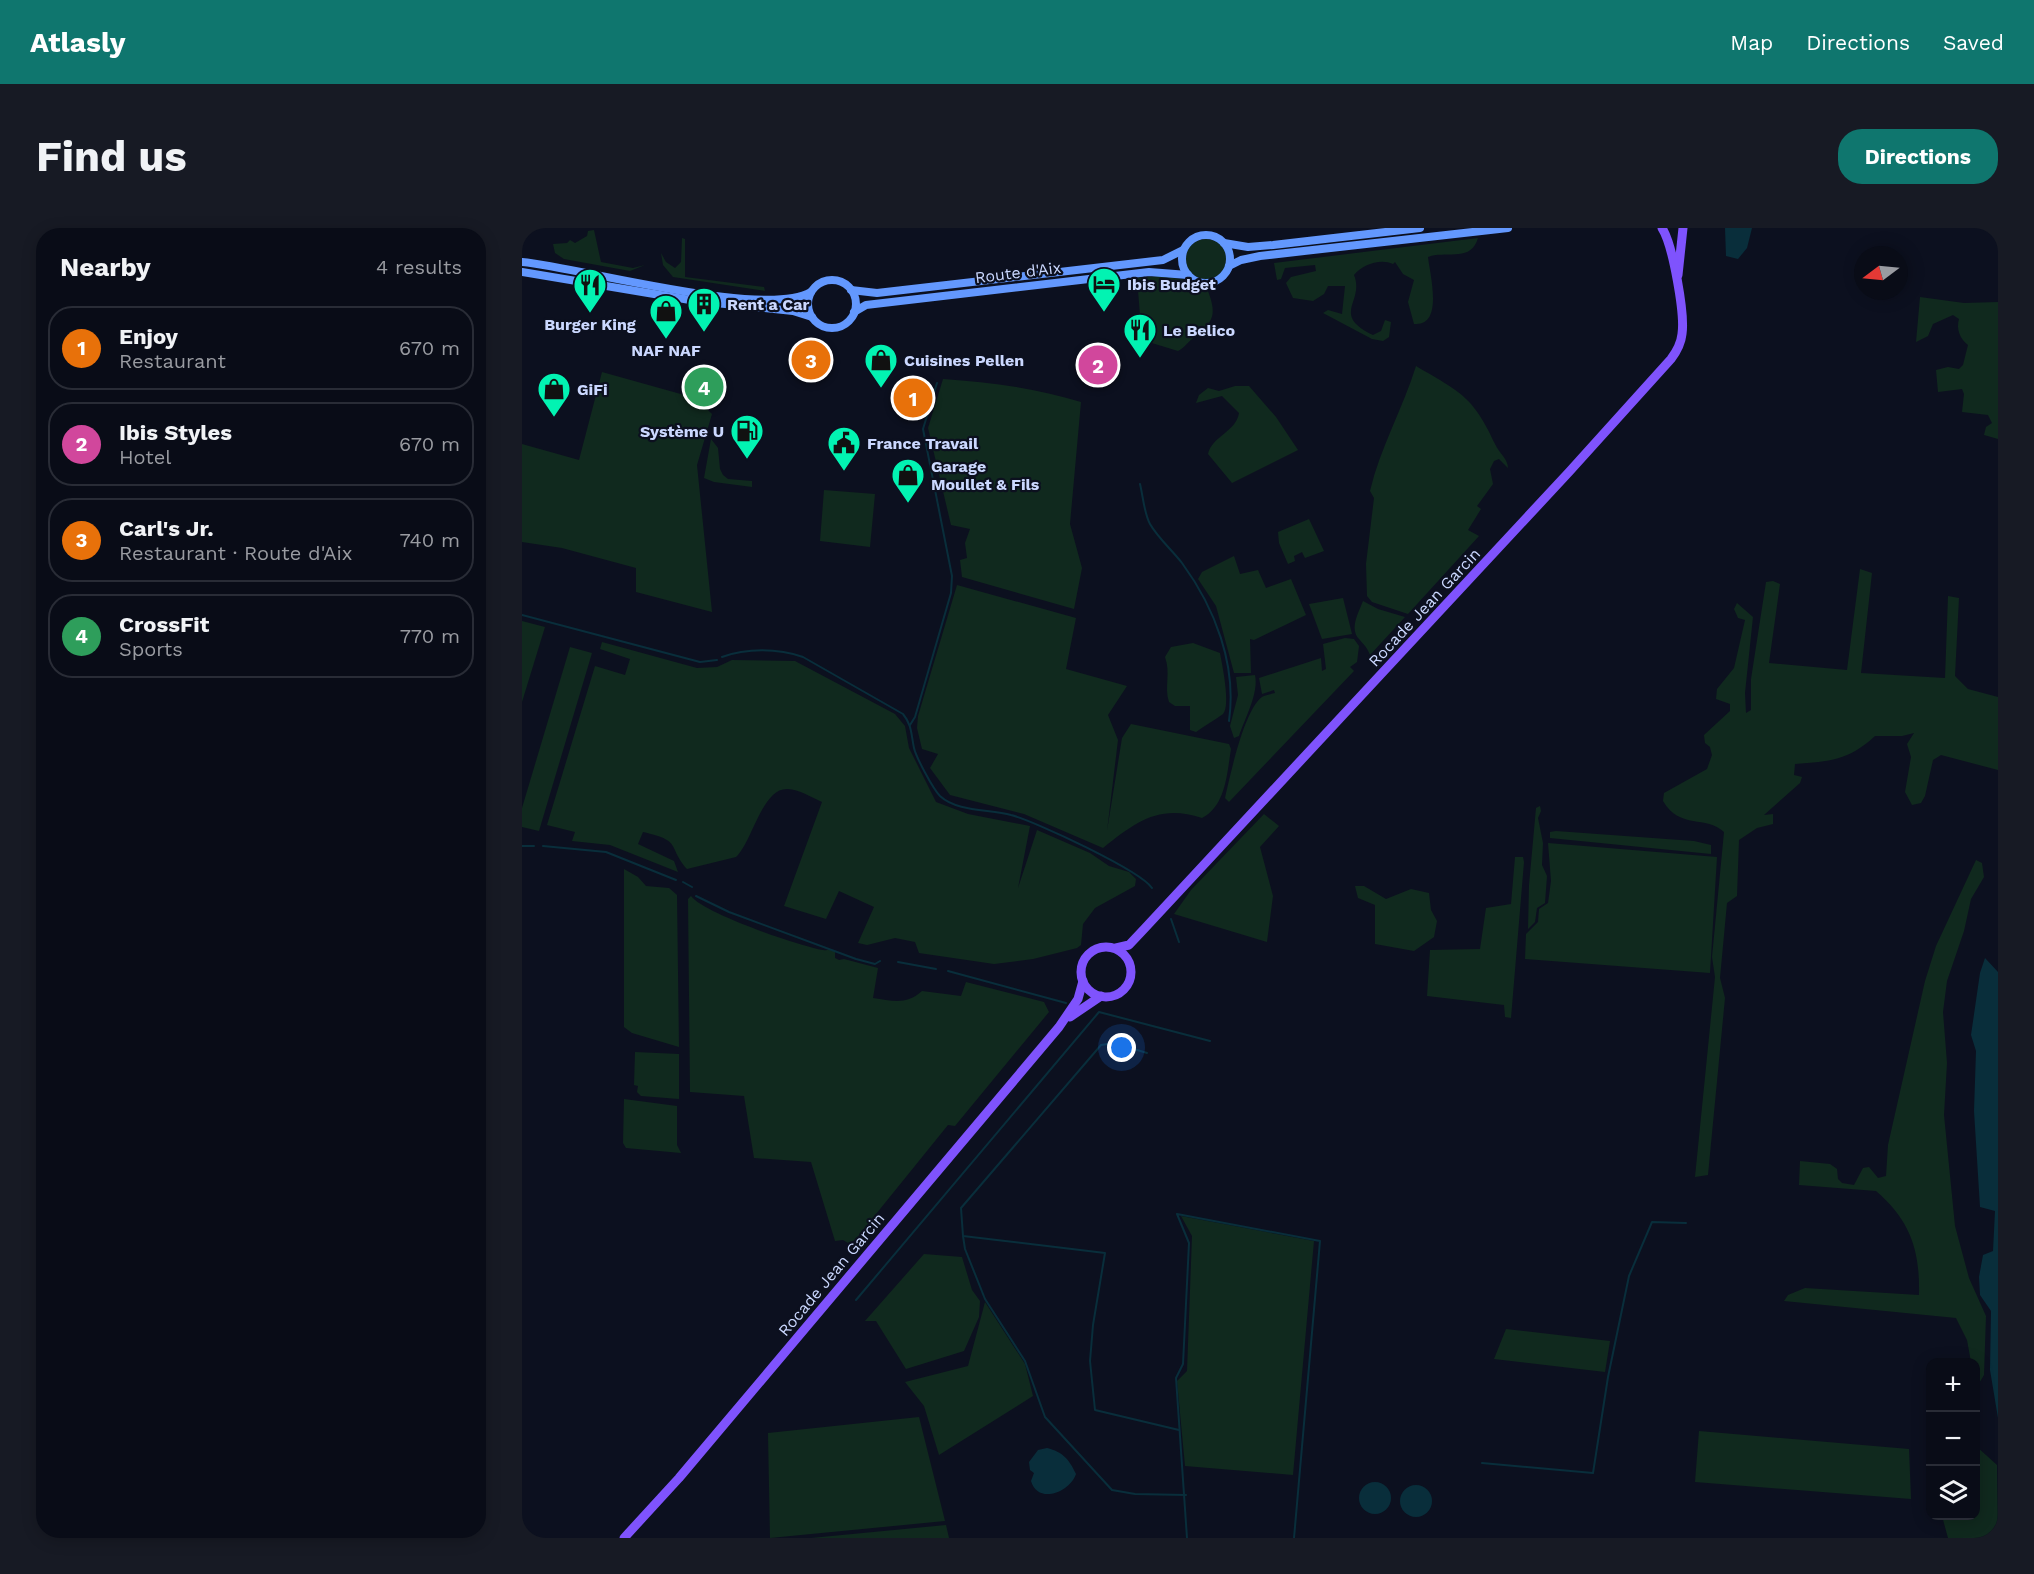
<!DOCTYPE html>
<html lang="en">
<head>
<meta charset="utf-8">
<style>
  body { margin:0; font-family:"Work Sans",sans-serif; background:#171a24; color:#f1f3f6 }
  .controls { position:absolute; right:18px; bottom:18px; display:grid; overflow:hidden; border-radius:12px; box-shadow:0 3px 15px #0003 }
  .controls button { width:54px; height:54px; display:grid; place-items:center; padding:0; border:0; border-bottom:2px solid #292c36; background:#090c17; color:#f1f3f6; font:30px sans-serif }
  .compass { position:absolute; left:1332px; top:18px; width:54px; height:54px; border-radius:50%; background:#090c17; box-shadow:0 3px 15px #0003; rotate:254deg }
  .you { position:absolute; left:600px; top:820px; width:21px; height:21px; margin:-15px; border:4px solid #fff; border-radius:50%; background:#1a73e8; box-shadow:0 0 0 9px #1a73e833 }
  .badge { display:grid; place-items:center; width:39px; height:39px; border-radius:50%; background:#0f766e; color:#fff; font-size:20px; font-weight:700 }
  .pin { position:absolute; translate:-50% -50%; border:3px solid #fff; box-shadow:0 2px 6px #0006 }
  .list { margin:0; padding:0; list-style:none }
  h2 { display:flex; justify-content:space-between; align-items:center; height:78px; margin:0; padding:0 24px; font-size:26px }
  h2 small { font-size:20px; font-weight:400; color:#999ba1 }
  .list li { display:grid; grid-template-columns:39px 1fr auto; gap:18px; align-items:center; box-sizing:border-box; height:84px; margin:0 12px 12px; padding:0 12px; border:2px solid #292c36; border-radius:24px }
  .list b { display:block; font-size:22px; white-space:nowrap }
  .list p { margin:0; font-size:20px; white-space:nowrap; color:#999ba1 }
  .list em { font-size:20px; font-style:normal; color:#999ba1 }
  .icon { flex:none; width:33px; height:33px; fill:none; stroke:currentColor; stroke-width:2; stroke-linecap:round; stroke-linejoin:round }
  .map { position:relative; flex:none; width:1476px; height:1310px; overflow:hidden; border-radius:24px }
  header { display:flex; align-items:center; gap:36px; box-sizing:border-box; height:84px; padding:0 30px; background:#0f766e; color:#fff }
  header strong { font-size:28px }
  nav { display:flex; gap:33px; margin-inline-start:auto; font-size:21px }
  .intro { display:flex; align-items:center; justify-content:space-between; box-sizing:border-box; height:144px; padding:0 36px }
  h1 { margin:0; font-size:42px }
  .button { padding:15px 27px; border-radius:24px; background:#0f766e; color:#fff; font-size:21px; font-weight:700 }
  main { display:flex; gap:36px; padding:0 36px }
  aside { flex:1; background:#090c17; border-radius:24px; box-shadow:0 3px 15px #0003 }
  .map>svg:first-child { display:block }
  .green { fill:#10291e }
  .water { fill:#092e3b }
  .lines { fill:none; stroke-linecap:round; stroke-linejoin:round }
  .stream { stroke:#092e3b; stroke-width:2 }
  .secondary { stroke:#6398fe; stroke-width:8 }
  .primary { stroke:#7f53fd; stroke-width:9 }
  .labels { text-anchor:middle; stroke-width:4.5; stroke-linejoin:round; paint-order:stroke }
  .street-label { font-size:16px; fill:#cbd8ff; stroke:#0c101f }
  .poi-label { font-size:16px; font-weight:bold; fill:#cbd8ff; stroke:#0c101f; text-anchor:start }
</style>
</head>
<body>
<header>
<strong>Atlasly</strong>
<nav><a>Map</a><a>Directions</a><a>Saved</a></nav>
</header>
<div class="intro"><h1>Find us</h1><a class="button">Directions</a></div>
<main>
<aside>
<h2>Nearby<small>4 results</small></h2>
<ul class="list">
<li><span class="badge" style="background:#e8710a">1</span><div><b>Enjoy</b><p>Restaurant</p></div><em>670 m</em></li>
<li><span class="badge" style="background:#d1479c">2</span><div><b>Ibis Styles</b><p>Hotel</p></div><em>670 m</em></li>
<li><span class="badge" style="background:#e8710a">3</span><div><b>Carl's Jr.</b><p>Restaurant · Route d'Aix</p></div><em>740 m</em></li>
<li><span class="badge" style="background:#2e9e5b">4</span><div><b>CrossFit</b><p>Sports</p></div><em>770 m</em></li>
</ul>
</aside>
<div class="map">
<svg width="1476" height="1310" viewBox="0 0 1476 1310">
  <rect width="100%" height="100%" fill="#0c101f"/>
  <g class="green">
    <polygon points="72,2 79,34 111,40 123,37 108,43 42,31 33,25 31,16 45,15 48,12 53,15 65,8 66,3"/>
    <polygon points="160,10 163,11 163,49 242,59 243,63 151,49 141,37 139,25 144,34 153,40 159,34"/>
    <path d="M956,10C949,35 924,22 906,29C908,47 922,99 892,96L886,74L892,52L881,46L873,34L871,36C858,30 840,37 832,47C843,74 808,86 851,107L859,103L863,92L869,94L867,109L861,113L850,111L801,85L806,82L820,86L823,58H806L802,66L791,73L771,70L764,55L769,49L794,43L793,37L763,40L759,51L755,52L752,35Z"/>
    <circle cx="684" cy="31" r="20"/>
    <path d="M638,48L664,52L677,61L686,63C696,90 690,94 670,111C665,115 662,120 656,123L620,112L615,50Z"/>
    <path d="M1398,69L1442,75L1476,74V211L1462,207L1464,199L1470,195L1466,187L1440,184L1442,166L1440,161L1416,164L1414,142L1426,139L1437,141L1441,137L1446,117C1438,111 1434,101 1437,91L1431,87L1411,96L1406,108L1394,114Z"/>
    <path d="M894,138C938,164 951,168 973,216C977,225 986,231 986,240L977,231L972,233L968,241L971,256L955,278L959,281L946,302L957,308L886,386L850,374L845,368L844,336L852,270L848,263C858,220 881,180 894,138Z"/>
    <polygon points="80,144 173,170 190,186 175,237 190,384 114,364 114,340 40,320 0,314 0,216 57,232"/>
    <path d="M421,151C467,154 514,160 559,174L548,296L560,340L552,381L440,349L438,332L445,330L443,315L448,301L429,297L406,200Z"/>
    <path d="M713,158H727L754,189L776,222L710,255L686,226C690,208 714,204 717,185L700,168L674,175L677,167L686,160L697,163Z"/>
    <polygon points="189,211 196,220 198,241 201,247 206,251 230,253 230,259 192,254 182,250"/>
    <polygon points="302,262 353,266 348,319 298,313"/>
    <polygon points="787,291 802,323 783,330 780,324 772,328 773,333 766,336 757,315 756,304"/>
    <polygon points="712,328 718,346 736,342 744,360 769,351 784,387 732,412 728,411 729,445 712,445 694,378 676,351 680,344"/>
    <path d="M1338,341L1350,345L1339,445L1423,450L1426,368L1437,370L1433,448L1446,461L1476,469V542L1419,527L1411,532L1403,568L1399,575L1390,577L1383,564L1389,529L1385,516L1392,505L1380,508H1353C1326,533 1308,533 1273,536L1272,547L1280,549L1278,555L1242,587L1251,586V596L1235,600L1217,612L1215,668L1205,675L1198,750L1203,770L1186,947L1173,949L1193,749L1190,729L1202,604C1184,587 1158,602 1141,573L1142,565L1185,541L1190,527L1188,519L1183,515L1182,507L1208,483V476L1194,471L1195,461L1212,440L1223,392L1216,390L1212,381L1215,375L1231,389L1223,465L1224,485L1229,482V451L1244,354L1251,353L1258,356L1247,435L1325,442Z"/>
    <path d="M435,357L554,390L544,441L605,458L586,487L596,512L585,603L600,510L609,496L707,516L709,521C705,545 704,578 680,590C637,576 614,594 581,620L502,586L428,567L408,540L416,526L400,521L395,500L396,488Z"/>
    <polygon points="821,370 830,406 800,411 787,376"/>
    <path d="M841,373L856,381L883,389L848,427C845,419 842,417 837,411C827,400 837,384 841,373Z"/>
    <polygon points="0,393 23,399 0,474"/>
    <path d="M823,410L832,411L837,418L835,434L828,439L832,443L707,574L703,570C708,548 722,482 740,469C743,467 749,466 753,465L752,462L740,466L737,450L799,430L800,443L804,441L801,416Z"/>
    <path d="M80,414L175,440L195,439L210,432L273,433L373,486L383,498L387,520L414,574L446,586L508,598L496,660L515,602L568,625L587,638L607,644L614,651L613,658L573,680L561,696L559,717L555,720L511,731L472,736L397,725L393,714L373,710L345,717L336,715L352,679L317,663L304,691L262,678L300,574C291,570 276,561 266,561C240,559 230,615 214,629L165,641C145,618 161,613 121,604L116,616L152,633L156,644L88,617L50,613L53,604L25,597L73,438L103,447L108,431L78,421Z"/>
    <path d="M671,415L698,425C700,436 709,478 701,486C693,492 682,498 674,504L668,502V478H653L647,474C642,459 649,445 643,429L649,419Z"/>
    <polygon points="48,419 70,425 17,603 0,599 0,580"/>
    <path d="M733,447C737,465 723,490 717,508L712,510L708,498L716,467L714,449Z"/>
    <polygon points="1018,578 1019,583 1016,590 1021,615 1020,637 1025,648 1023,675 1015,680 1013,694 1006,701 1007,657 1014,580"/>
    <polygon points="742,586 757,598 738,619 751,668 745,714 652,686 669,662"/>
    <polygon points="1034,603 1172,613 1189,617 1189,626 1028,610 1028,604"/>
    <polygon points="1026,615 1195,629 1188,745 1003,731 1004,706 1016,694 1017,681 1026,675 1029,653"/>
    <polygon points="993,629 1001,629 1002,634 989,790 983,789 982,777 905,768 908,722 958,721 964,680 989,676"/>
    <path d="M1454,632L1460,635L1462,649L1449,671L1442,703L1425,753L1421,784L1425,835L1422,887L1433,998L1447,1050L1464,1088L1462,1147L1456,1157L1454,1156V1134H1449L1445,1112L1434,1090L1262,1073L1266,1067L1283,1060L1397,1067C1398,1023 1389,993 1354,963L1277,957L1278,933L1308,936L1315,941L1316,951L1320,955L1332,957L1341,940L1347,939L1356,950L1364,948L1366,917L1403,753L1414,718Z"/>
    <polygon points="102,641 116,649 124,658 147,660 155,667 157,819 110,805 102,799"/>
    <polygon points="833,658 842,658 864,671 889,661 907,665 909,682 915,693 912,709 892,723 853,716 853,677 836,670"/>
    <path d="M169,668C181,685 277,718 301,722C305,723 307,721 313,723V730L317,732L322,731L356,740L351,770C371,773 385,777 400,763L439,768L444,754L522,774L527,784L433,898L426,897L333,1012L326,1015L321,1012L313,1013L289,934L232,930L222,868L168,864L166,671Z"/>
    <polygon points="113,824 157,826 157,871 119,868 115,864 116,858 112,857"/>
    <polygon points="102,871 155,878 155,917 159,925 104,920 101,915"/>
    <polygon points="659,988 792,1013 771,1247 663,1238 655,1153 665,1143 670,1008"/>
    <polygon points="402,1026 440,1029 450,1062 458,1073 457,1089 442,1123 384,1141 354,1093 343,1093"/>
    <polygon points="463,1074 503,1136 511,1168 417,1227 402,1178 383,1154 446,1138"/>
    <polygon points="984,1101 1088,1113 1083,1144 972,1131"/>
    <polygon points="397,1189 423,1293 248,1310 246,1205"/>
    <polygon points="1177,1203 1387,1221 1389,1271 1173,1254"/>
    <polygon points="1454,1218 1475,1237 1476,1310 1426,1310 1420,1288 1454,1288"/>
    <polygon points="424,1297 427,1310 289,1310"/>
  </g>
  <g class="water">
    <polygon points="1203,0 1230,0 1225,20 1216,31 1204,28"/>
    <polygon points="1463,730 1476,744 1476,1190 1468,1142 1469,1083 1458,1067 1457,1049 1461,1027 1471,1023 1473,983 1458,979 1452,883 1454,823 1449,807 1458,745"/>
    <path d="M525,1220C541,1224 547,1231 554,1246C548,1264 516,1277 509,1253L512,1245L508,1242L507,1234L516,1222Z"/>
    <circle cx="853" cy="1270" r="16"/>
    <circle cx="894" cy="1273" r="16"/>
  </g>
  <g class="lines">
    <g class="stream">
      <path d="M618,256C621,268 622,285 628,296C636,310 650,322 660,335C693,380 715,437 707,493"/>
      <polyline points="0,387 178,434 195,432"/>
      <path d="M200,429C224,420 256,420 281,429L381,486C390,497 389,506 392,520C394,529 411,561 418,568C435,584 468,581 489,587C513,593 619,643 630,660"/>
      <polyline points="388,497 393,489 429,365 430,348 401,201 415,155"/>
      <polyline points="0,618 12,618"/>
      <polyline points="21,618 84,624 154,652"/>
      <polyline points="161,654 170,659"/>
      <polyline points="174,668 207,684 334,731 353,736 358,733"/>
      <polyline points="649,691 657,714"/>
      <polyline points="376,734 414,741"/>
      <polyline points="426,743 544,775"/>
      <polyline points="625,825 592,815 579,817 439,980 441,1008 583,1025 571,1097 568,1133 573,1182 657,1202"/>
      <polyline points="441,1008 443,1021 463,1071 503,1133 523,1189 590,1262 613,1266 664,1267"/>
      <polyline points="334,1072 577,784 688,813"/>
      <polyline points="960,1235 1071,1245 1086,1149 1107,1048 1130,994 1164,995"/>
      <polyline points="665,1310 654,1150 661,1136 667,1015 655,986 798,1013 772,1310"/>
    </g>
    <g class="secondary">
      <circle cx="684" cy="31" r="24"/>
      <polyline points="702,15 726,19 751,17 898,0"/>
      <path d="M0,34C61,40 242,91 289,64"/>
      <polyline points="707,38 719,32 738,28 986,0"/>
      <polyline points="0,44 174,73 271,83 290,89"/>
      <circle cx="310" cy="76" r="24"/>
      <polyline points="329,62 355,65 641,32 661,22"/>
      <polyline points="332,84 344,77 627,44 666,47"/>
    </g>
    <g class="primary">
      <polyline points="1156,47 1161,0"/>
      <circle cx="584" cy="744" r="25"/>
      <path d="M594,720L607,717L623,700L1047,244L1149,131C1155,123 1159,116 1160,106C1163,86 1151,17 1140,0"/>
      <polyline points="548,789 579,768"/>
      <polyline points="102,1310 157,1250 537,799 556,771 561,753"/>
    </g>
  </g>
  <defs>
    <g id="hotel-pin" transform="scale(1.725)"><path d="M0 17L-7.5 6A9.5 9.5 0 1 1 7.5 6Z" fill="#02f3b2" stroke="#0c101f"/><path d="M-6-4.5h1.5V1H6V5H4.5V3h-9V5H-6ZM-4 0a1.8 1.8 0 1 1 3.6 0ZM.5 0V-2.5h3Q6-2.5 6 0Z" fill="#111"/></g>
    <g id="restaurant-pin" transform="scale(1.725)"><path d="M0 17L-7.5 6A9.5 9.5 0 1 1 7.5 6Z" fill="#02f3b2" stroke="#0c101f"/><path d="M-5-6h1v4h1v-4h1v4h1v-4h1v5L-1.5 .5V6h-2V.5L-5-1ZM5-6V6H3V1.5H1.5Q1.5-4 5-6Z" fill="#111"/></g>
    <g id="building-pin" transform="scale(1.725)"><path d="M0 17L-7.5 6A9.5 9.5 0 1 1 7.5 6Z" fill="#02f3b2" stroke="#0c101f"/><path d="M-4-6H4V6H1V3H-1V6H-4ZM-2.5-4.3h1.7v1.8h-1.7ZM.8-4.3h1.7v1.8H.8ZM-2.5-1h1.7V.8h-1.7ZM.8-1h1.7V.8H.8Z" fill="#111"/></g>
    <g id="shop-pin" transform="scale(1.725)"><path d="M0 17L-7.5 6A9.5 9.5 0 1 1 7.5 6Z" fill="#02f3b2" stroke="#0c101f"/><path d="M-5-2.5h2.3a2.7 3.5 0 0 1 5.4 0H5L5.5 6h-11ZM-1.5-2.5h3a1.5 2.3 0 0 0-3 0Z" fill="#111"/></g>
    <g id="fuel-pin" transform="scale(1.725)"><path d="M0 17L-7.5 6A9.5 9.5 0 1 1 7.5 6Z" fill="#02f3b2" stroke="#0c101f"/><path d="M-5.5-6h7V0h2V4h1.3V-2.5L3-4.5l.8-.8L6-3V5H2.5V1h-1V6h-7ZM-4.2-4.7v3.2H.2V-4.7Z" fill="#111"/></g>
    <g id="civic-pin" transform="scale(1.725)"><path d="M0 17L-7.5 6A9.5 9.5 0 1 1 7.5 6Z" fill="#02f3b2" stroke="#0c101f"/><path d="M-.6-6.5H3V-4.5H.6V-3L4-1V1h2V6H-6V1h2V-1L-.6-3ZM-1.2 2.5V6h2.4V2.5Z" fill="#111"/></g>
  </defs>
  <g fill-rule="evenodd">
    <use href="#hotel-pin" x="582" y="56"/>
    <use href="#restaurant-pin" x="68" y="57"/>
    <use href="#building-pin" x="182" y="76"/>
    <use href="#shop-pin" x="144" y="83"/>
    <use href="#restaurant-pin" x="618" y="102"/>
    <use href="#shop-pin" x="359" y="132"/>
    <use href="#shop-pin" x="32" y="161"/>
    <use href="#fuel-pin" x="225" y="203"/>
    <use href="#civic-pin" x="322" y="215"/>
    <use href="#shop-pin" x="386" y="247"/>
  </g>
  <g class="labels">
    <g class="street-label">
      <text transform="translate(496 44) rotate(-7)" y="6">Route d'Aix</text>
      <text transform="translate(902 379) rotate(-47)" y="6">Rocade Jean Garcin</text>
      <text transform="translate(309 1046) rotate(-50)" y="6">Rocade Jean Garcin</text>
    </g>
    <g class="poi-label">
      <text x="605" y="62">Ibis Budget</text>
      <text x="205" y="82">Rent a Car</text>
      <text x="68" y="102" text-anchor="middle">Burger King</text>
      <text x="641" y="108">Le Belico</text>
      <text x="144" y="128" text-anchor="middle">NAF NAF</text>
      <text x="382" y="138">Cuisines Pellen</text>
      <text x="55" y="167">GiFi</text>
      <text x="202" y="209" text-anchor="end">Système U</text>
      <text x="345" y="221">France Travail</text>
      <text x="409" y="244">Garage<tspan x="409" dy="18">Moullet &amp; Fils</tspan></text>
    </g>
  </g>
</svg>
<div class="controls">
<button>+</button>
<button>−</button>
<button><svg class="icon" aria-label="layers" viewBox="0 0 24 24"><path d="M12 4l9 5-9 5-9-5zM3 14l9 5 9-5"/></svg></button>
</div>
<svg class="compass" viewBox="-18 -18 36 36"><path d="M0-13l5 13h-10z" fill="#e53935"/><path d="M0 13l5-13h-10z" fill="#999ba1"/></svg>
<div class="you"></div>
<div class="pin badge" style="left:391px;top:170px;background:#e8710a">1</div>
<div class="pin badge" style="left:576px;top:137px;background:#d1479c">2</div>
<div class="pin badge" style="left:289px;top:132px;background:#e8710a">3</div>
<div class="pin badge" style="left:182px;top:159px;background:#2e9e5b">4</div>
</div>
</main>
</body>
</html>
